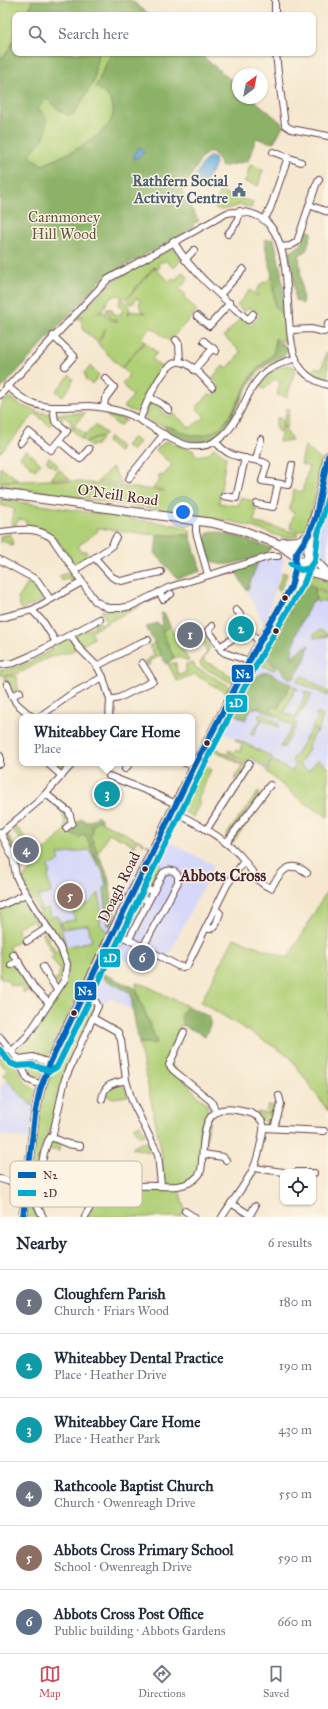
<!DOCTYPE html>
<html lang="en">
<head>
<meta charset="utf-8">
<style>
  body { margin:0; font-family:"IM FELL Great Primer",serif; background:#f2f2f3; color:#1f2937 }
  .controls { position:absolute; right:12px; bottom:12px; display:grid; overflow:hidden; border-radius:8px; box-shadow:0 1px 3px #0004 }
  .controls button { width:36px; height:36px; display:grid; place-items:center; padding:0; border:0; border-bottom:1px solid #e0e1e3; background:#fff; color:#1f2937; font:20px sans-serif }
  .compass { position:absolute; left:232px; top:68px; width:36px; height:36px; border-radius:50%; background:#fff; box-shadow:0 1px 3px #0004; rotate:32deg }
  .you { position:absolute; left:183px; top:512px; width:14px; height:14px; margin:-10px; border:3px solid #fff; border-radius:50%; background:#1a73e8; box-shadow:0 0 0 6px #1a73e833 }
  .badge { display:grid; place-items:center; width:26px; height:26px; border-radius:50%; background:#d1495b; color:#fff; font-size:13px; font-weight:700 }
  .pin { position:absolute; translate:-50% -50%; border:2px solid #fff; box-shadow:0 1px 4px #0006 }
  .popup { position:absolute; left:19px; top:714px; width:176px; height:52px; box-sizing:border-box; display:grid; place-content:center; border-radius:8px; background:#fff; filter:drop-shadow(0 1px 3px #0005); font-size:13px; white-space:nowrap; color:#747a83 }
  .popup b { font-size:15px; color:#1f2937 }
  .popup::after { content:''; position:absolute; left:50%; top:100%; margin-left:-8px; border:8px solid transparent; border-top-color:#fff }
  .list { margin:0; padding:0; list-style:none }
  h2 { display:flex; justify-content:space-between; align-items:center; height:52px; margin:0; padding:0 16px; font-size:17px }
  h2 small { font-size:13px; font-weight:400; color:#747a83 }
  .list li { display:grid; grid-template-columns:26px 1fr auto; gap:12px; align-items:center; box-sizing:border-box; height:64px; padding:0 16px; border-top:1px solid #e0e1e3 }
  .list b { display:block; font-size:15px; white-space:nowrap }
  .list p { margin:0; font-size:13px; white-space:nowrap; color:#747a83 }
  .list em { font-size:13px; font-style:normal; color:#747a83 }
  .icon { flex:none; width:22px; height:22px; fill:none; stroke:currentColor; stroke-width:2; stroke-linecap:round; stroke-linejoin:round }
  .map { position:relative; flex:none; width:328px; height:1217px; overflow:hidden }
  .search { position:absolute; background:#fff; box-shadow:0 1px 3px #0004; left:12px; right:12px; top:12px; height:44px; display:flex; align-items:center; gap:10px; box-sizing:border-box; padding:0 14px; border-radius:8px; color:#747a83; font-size:15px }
  .sheet { height:436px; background:#fff }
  nav { display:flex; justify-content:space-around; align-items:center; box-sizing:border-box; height:56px; border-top:1px solid #e0e1e3; background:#fff; font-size:11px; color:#747a83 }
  nav a { display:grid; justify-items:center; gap:2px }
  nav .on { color:#d1495b }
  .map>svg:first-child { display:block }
  .built { fill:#d6d8f9 }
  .green { fill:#b0d077; stroke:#7d7851 }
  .forest { fill:#8cb268; stroke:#6b684a }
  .water { fill:#6bafe0; stroke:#5a6786 }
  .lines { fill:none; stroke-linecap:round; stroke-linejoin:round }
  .minor-casing { stroke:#643d44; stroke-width:8 }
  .major-casing { stroke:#643d44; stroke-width:10 }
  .minor { stroke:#fff; stroke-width:6 }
  .major { stroke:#fff; stroke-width:8 }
  .bus-1-casing { stroke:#fcf5e5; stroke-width:9 }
  .bus-2-casing { stroke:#fcf5e5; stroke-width:9 }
  .bus-1 { stroke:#0065bd; stroke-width:6 }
  .bus-2 { stroke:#00a9ce; stroke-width:6 }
  .bus-dot { fill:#4a1f2b; stroke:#fcf5e5; stroke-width:1.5 }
  .labels { text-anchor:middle; stroke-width:3; stroke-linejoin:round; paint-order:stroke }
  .service-label { font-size:15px; font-weight:bold; fill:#4e5e75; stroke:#fcf5e5; text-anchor:end }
  .park-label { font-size:15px; fill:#695442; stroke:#fcf5e5 }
  .street-label { font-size:15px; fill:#4a1f2b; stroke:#fcf5e5 }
  .neighbourhood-label { font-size:16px; font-weight:bold; fill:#4a1f2b; stroke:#fcf5e5 }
  .key { fill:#fcf5e5; stroke:#c7b5ad; stroke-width:1 }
  .key-label { font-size:11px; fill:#4a1f2b }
  .line-badge { stroke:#fcf5e5; stroke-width:1.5 }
  .badge-label { font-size:11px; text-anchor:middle; font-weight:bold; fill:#fff }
</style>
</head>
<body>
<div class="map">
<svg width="328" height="1217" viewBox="0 0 328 1217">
  <rect width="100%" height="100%" fill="#fcf5e5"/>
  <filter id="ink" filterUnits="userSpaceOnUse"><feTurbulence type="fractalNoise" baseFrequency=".025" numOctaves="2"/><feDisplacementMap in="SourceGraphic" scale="8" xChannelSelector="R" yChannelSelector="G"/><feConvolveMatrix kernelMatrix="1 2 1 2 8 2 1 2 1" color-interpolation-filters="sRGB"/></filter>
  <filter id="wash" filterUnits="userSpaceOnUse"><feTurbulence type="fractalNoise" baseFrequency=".012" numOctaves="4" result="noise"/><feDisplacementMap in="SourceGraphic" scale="16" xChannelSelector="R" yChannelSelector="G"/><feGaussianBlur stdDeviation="0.9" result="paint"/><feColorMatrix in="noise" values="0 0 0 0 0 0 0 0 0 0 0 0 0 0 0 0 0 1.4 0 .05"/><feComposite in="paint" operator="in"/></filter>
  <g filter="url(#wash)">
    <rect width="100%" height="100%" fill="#f6e8d0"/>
    <g class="built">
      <polygon points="327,485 328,485 328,564 314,553 314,546"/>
      <polygon points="280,557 284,558 281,571 264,624 247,591 258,562"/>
      <polygon points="304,583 328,594 328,817 299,799 250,758 255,749 220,731 261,651"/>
      <polygon points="82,835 105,879 112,923 150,846 157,836 214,865 164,964 151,954 142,969 100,947 83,982 38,907 25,879"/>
      <polygon points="93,973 131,993 133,1011 111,998 97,1008 83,993"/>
      <polygon points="7,1078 36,1101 30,1139 0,1135 0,1088"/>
    </g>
    <g class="green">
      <path d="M0,0H32L31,6L27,15H15C15,35 16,44 0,59Z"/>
      <path d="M98,53H111L96,87C100,90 107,94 110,99C112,101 112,105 113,107C119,134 62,156 43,165L29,157L33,148L44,138L38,108L47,99L59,110L68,115L74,114L94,81Z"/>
      <polygon points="250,165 263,169 258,186 245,182"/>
      <polygon points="219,192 253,202 251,208 238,204 238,206 221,210 215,208"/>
      <path d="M171,249L176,250L181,260L174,268L165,260L163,263L161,261L158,265L160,267L158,269L154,267L128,297L126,298L117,295L109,299L102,311L93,314L105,312C107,318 111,322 118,321L110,318L106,309H112L113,313L117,315L121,314L123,309L119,304L121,298C130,302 130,308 128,316L130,311L146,313L142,312L139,304L140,300L136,298L134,303L130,304L127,299L154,268L170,282L172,279L177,281L176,279L182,272L189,278L179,289L186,295L184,297L197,311L169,341L151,327L141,338L145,341L121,368L98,344L106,328L97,342L84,331L82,322L80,319L75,320L77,317L83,316L79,315L106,287L123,275Z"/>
      <path d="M272,276C274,292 271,307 286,317L290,341L285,342L275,338C275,342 275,348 273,353C270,360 259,366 254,372C239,393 228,440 194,436C185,435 178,429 168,427C160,424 150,426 145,416L149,404L154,402L168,417L173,413L190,428L205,417L196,408L209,394L212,396L220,386L212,378L224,365L228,368L241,352L224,336L242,317L251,326L260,316L250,307L244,312L237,305L250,290L257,296L258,295L255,292L263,282L265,283Z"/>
      <polygon points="145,342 157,353 152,359 163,369 149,391 140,409 135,412 123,407 133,396 122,384 129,375 122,368"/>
      <polygon points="326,353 328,354 328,380 311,372 316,367 322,369"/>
      <polygon points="287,365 296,367 287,397 277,395 280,382 275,379 265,389 261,388 259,386 275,369"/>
      <polygon points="90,366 99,375 92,384 85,379 86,377 84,373"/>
      <polygon points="70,375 73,380 71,382 72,384 62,397 56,391"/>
      <polygon points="11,398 22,406 37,411 0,453 0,408 4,400"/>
      <polygon points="287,408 290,409 286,429 283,424"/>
      <polygon points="38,412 50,414 53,422 49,426 36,414"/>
      <polygon points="85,413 72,429 69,426 72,423 64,416 61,420 56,419 56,414"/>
      <polygon points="106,415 127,420 119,426"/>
      <polygon points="277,418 280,418 283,422 280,432 277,431 277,428 275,428"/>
      <path d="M95,425L106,434C100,439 93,435 86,443L82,439Z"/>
      <polygon points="283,426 292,440 279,442"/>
      <polygon points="76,427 85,434 81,439 72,430"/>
      <polygon points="99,437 102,438 95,446 93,444 91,447 87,443 90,440"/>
      <polygon points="109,437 120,446 120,451 118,452 107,442"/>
      <polygon points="133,437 139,442 132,451 126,446"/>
      <polygon points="166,441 194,451 196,456 209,454 213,448 218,450 226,457 219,503 238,506 240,498 254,501 253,508 257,509 254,520 257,523 298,533 297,536 285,538 243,524 209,517 0,486 0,482 49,480 70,481 165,491 153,488 160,480 158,477 160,474 163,476 172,465 156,450"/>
      <polygon points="305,446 323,462 315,498 305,530 298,531 290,528 294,512 289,510 294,490 302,492 309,467 301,464"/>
      <polygon points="26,450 41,464 35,470 20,457"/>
      <polygon points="49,457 58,465 56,469 46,461"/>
      <polygon points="0,467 19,480 0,481"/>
      <polygon points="112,467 122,484 98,482 98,481"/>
      <polygon points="58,470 60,470 70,479 51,479"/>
      <path d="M0,499L181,526L187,528L191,531L190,535H157L97,528L98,531L78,546L82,552L86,551L89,556L88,559L77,565C71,561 68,556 65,551C54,534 46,529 27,526L25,520L19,519L15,526H12L11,520L15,509L0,505Z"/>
      <polygon points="11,534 13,546 2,540 0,544 0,536"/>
      <polygon points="71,571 76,580 75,582 72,584 69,578 62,581 59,576"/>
      <polygon points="283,572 287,574 280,591 277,589"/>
      <polygon points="309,574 314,575 328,583 328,593 310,584"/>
      <polygon points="30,580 38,587 43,597 41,601 21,610 18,599"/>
      <polygon points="314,588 328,595 328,600 326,599 324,602 321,600 318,603 316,600"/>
      <path d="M150,599L138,607L95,629L91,632L94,638L80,647L75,637L80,631L83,632L95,626V622H99L103,624L107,622L101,610C118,614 134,606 150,599Z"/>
      <polygon points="170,626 186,656 189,661 178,657 174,658 162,631"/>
      <polygon points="200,628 210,647 203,660 235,678 232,683 202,667 200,663 207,652 197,630"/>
      <polygon points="320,630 328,635 328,636 314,638 314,634"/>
      <path d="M68,639L77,648C70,654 61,653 53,656C32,663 24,677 0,675V670C19,670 36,658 52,650L51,646Z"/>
      <polygon points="154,643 161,655 149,662 150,664 147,666 144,662 155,655 149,646"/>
      <polygon points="263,658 277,667 274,670 260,664"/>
      <polygon points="176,663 177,674 186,673 186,664 193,663 196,668 228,685 229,687 227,693 194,674 177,681 168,664"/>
      <polygon points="5,676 17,676 18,691 13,691 9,682 5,683"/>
      <polygon points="303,676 328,692 328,696 296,681"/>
      <polygon points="291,684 299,690 295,689 284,713 295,717 306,694 303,691 312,695 294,722 297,724 284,747 280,747 293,726 281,720 281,717 277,715 275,717 273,715 273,712 271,709 273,706 280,703"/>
      <polygon points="318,713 323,716 318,731 312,727 318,717 315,714"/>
      <polygon points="260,714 263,714 279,723 278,727 262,719 253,736 250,734 261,720 258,717"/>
      <polygon points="312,728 318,732 314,733 308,746 309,749 299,765 308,771 318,760 328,767 328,817 299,799 267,772 272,760 292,772 296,764 292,761"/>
      <polygon points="236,739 272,757 266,769 251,757 247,763 228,753 229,750 235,753 236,750 241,752 242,750 240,749 242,744 235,740"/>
      <polygon points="210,745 246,765 236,780 234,779 242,765 212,749 206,761 203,759"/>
      <polygon points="49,763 63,763 66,767 63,770 60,771"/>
      <polygon points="201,764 211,769 198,800 200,803 193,817 180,809 179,807"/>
      <polygon points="259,791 260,794 227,838 225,837"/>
      <polygon points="264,797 266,798 232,843 231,840"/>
      <path d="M64,811L68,821L67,827C71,836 78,835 86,835L97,863L90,851L87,850L58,855L60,861L52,866L50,864L47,867L50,869L48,878L51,893L38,896L41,910L49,908L51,917L58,916L66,947L92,941L88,925L63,929L61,922L75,920L72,907L89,904L99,893L101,909L100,925L108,932L49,1054L43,1056L33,1053L21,1056L18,1053V1050L30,1036L65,982L69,964L21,880L39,861L35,855L43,852L66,829L62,812Z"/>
      <polygon points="98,820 150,846 150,847 137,840 133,848 133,845 122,838 120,839 109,833 100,850 97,853 90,835 93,833 91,827"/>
      <polygon points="16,826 27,840 22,841 12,831"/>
      <polygon points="7,833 21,861 18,862 6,837"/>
      <polygon points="163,841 165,842 157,857 161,867 150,887 144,884 143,882"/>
      <polygon points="328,889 328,1111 289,1056 201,1002 234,938 288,958"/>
      <polygon points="136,898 141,901 142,904 127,933 119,936 117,935 134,899"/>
      <path d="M22,899C28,900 39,921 43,927L40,931L33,920C28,923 20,925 16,929L20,935L18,942L8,947L13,952L16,965L32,988L24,993L21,987L10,985L8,981L0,977V907Z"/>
      <path d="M44,932L55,950L58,949C66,962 66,972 58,985L54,981L58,979L60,970L51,957L54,955L42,934Z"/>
      <path d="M136,983L145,985L187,1006L184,1012L183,1025L180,1026L179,1037L168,1061L199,1097L207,1103L208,1111L210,1116C208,1128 204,1166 197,1174C192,1180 185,1184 178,1184C172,1184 167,1184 163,1179L162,1154L139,1043H157L138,994Z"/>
      <path d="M87,999L92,1001L95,1004V1007L67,1064L60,1087L51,1129L41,1148L33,1201L37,1217H26C31,1176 33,1129 45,1090C53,1060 69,1031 82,1002Z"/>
      <path d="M5,1054C18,1055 19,1075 26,1083C29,1086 33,1088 36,1091L32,1106L18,1092L4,1075L7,1072V1069L0,1064V1058Z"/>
      <circle cx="34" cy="1069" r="9"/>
      <polygon points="122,1084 125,1088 128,1096 114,1098 107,1096 106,1089"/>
      <polygon points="268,1105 278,1107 276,1114 266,1112"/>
      <polygon points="257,1112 275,1115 272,1124 266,1125"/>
      <polygon points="140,1124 145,1134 142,1136 138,1135 134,1127"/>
      <polygon points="51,1141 60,1143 59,1151 48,1149"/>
      <polygon points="143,1142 150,1143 154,1153 132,1148"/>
      <path d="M145,1187L180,1189V1193L185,1211L180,1217H87C97,1193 123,1191 145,1187Z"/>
    </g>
    <g class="forest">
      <polygon points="32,0 131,0 150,15 27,15 31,6"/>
      <path d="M15,38V53H98L94,81L74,114L68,115L59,110L47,99L38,108L47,119C46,125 47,133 43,138C39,145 34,148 29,156L43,165C62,156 119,134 113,107C112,105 112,101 110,99C107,94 100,91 96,87L111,53H201L200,54L238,86V98H252L284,125L273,143L256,138L248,161L222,167L213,152H209L202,157L182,192C187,205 193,209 199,221L193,224V227L186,233L104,277L0,390V60L7,53Z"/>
      <polygon points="306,230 312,232 306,251 299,255 303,304 295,300 293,266 290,262 289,253 302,244"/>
      <polygon points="274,239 281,271 286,317 279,312 275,306 272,276 264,240"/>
      <path d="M275,339L287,347L285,355C275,360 264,365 257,374C229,408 228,466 166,430L164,426C179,427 187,439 205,435C232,428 240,394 253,374C258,366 268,362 273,354C275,351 275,344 275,339Z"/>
      <path d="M213,531L239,537L271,548L267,553C252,557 213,577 207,552C206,545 204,540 207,534Z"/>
      <polygon points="157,535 190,535 201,571 178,578 176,577 155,553"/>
      <polygon points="258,562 247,591 235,570"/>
      <polygon points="304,583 315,588 316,600 311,603 297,632 291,657 303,648 309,645 305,660 295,677 289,678 284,674 280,668 267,658 273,644 270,638"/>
      <polygon points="161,613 165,614 170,626 162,631 174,658 166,664 146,627 157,623 161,626 163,624"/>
      <path d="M268,672L291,684L280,703L279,708L273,706L271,709L274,712L273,715L256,707L255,709L252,708L245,720L231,712C239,697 250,675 268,672Z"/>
      <polygon points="97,815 101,818 101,821 98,820 92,827 93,832 90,835 108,876 115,917 111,925 109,926 107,922 108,910 106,908 104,889 106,884 102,870 97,863 86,835 82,835 79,838 76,835 72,835 69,831 81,818 86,822 93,820"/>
      <polygon points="94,970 135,988 157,1043 139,1043 133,1011 131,993 93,973"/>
      <path d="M187,1006L210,1017V1025L205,1037C198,1031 191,1030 183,1025L181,1015Z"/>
    </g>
    <g class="water">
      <polygon points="139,147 140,147 144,153 134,159 134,155"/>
      <path d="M210,156L214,158L215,166L202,187H195C192,177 202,163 210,156Z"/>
    </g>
  </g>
  <g filter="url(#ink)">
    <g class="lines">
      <g class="minor-casing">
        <g id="minor">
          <polyline points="275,0 275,15"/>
          <polyline points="276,53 278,73 285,125 291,129 328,136"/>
          <polyline points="273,152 301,162"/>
          <polyline points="309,205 328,212"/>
          <polyline points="264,220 270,209 288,157"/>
          <polyline points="228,234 237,222 240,211"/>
          <path d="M173,241C192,273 221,296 248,320L253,314"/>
          <polyline points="281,247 290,246 297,242 316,185 319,179"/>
          <polyline points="185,260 194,250"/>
          <polyline points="220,295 243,269"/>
          <polyline points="197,316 209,326 230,303"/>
          <polyline points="291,330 311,329 324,332 327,330 328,324"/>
          <polyline points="53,336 74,356 65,366"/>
          <polyline points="176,340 179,344 180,361"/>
          <polyline points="204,341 216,351"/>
          <polyline points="194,370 213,348"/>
          <path d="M7,386C15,392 22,400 32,403C50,410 70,406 89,406C102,407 113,409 125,413C155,423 183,460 216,441C241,426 244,390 265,372C274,365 285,362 296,358"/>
          <path d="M0,395L108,279L227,213C308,200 277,319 297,362C303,374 315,382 328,385"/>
          <polyline points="149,397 160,403 169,410"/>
          <polyline points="104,407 105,399 114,387 105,378"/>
          <path d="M140,419C145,406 164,359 181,362C193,364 204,379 212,387"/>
          <polyline points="59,441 80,459 89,449"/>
          <path d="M215,441C229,459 243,457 263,462L267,464L262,481L288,485L292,465"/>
          <polyline points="20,443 29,432 51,450 67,431 55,421 53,407"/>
          <polyline points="256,460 261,439"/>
          <polyline points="129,479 131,475 164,434"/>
          <polyline points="224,496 236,498 245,458"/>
          <polyline points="319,501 328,503"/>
          <polyline points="257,504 273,507 278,484"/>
          <polyline points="196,521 196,532 208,575"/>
          <path d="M0,532C20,530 35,526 52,538L95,601L108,608H121L131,606L170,587L271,556H278"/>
          <polyline points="95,558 112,577 121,581 161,572"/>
          <polyline points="0,560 37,580 50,599"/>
          <polyline points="75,570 111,547 116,537"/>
          <polyline points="159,592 163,599 171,594"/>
          <polyline points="32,610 44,623 56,642"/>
          <path d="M236,610C246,619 249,635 260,642"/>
          <polyline points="0,618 32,610 82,582"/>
          <polyline points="212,626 208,630 217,642 221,650 225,653 249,661"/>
          <polyline points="70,634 79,648 97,666 103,677 110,700 109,717"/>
          <polyline points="219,647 236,637"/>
          <polyline points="0,665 14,663 30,656 100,619"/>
          <polyline points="97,666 142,642 148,640"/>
          <polyline points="7,684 16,703 32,717"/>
          <polyline points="12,696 20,692"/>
          <polyline points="110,700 119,698 153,681 142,663"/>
          <polyline points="39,717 70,695 103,677"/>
          <polyline points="0,756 0,764"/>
          <polyline points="47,763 62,776"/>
          <polyline points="185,763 195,765"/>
          <polyline points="125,769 130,763"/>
          <polyline points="109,776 150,792 176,804"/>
          <polyline points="46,794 69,812 72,823 66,828"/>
          <path d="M173,811C198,825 225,837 244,860C252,871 258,884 271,888C280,873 289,858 307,873"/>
          <polyline points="207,829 249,763"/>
          <polyline points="0,832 13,857 16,876 20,884 61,949 67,964 65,979 28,1035 12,1051"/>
          <polyline points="1,833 40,800 73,763"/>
          <polyline points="226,843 270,785"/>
          <polyline points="136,884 153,892"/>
          <polyline points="132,893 148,901"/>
          <polyline points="0,906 26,894"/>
          <polyline points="206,928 210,929 215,927 220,913 215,909"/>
          <path d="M129,939L163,873C168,869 175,870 178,876V882L143,947"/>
          <polyline points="27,941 47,928"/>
          <polyline points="115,949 121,938 124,937 178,966 182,967 187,966 227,885 244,861"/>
          <polyline points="13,954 35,989 49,1003"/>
          <polyline points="11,965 19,961"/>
          <polyline points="43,967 57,990"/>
          <polyline points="93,1018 118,1032 121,1040 126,1080 132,1101 158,1154 161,1185"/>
          <polyline points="184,1032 169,1065 173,1070 211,1101 216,1111"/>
          <polyline points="0,1037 19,1061 27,1078 29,1080 42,1085"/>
          <polyline points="0,1054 9,1048"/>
          <polyline points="16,1057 20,1059 33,1057 50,1063"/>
          <path d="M102,1099C105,1083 112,1084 126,1080"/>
          <polyline points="264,1128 324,1131"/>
          <polyline points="274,1128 281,1104 279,1096"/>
          <polyline points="51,1137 68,1144 80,1146"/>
          <polyline points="203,1154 223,1157 226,1160"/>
          <polyline points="95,1166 90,1192 95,1200"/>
          <polyline points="254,1168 283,1172"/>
          <polyline points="297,1172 308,1172"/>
          <polyline points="313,1173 314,1173"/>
          <polyline points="0,1179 27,1186"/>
          <polyline points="231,1203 250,1215 255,1206"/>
          <polyline points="185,1211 194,1217"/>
          <polyline points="43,1217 36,1203 36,1192 44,1153 48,1141 53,1134 65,1079 98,1006 94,999 83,993"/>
          <path d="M85,1217C90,1204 97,1199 110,1193C119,1189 129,1186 139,1186C158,1184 183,1192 197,1177C202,1173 202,1166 202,1160C204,1136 202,1104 236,1110C245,1112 254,1112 261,1120C265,1124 263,1131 262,1137C260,1147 258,1159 253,1169C245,1186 232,1201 222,1217"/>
        </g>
      </g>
      <g class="major-casing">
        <g id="major">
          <polyline points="0,493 213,523 244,531 278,544 299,550"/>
          <polyline points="284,542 298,541 307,537"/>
          <polyline points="280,545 295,556"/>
          <polyline points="308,553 328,574"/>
          <polyline points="296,558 301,562 306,561 308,557 310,533 319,501 328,456"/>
          <polyline points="297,579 311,572 328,577"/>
          <polyline points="23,1217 35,1115 40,1090 50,1063 110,937 195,765 254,652 297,579 303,562"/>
        </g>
      </g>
      <use href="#minor" class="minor"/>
      <use href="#major" class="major"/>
      <g class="bus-1-casing">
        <polyline id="bus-1" points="23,1217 35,1115 40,1090 50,1063 195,765 254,652 291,587 295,570 296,554 309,534 316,516 328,456"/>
      </g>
      <g class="bus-2-casing">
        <g id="bus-2">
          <polyline points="291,564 301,570 311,568 315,560 318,534 328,497"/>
          <polyline points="0,1050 10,1063 17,1066 32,1065 50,1071 57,1067 202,769 261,656 304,583 311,565"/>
        </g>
      </g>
      <use href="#bus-1" class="bus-1"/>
      <use href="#bus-2" class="bus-2"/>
    </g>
  </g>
  <defs>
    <g id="civic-bare" transform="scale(1.08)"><path d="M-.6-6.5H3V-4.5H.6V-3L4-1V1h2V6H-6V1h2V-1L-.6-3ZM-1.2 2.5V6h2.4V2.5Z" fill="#5c6f8a" stroke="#fcf5e5" stroke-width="2.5" paint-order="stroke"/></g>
  </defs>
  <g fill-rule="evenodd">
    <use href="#civic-bare" x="239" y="190"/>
  </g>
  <g class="bus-dot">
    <circle cx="285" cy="598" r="3.5"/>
    <circle cx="276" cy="631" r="3.5"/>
    <circle cx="207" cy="743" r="3.5"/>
    <circle cx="145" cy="869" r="3.5"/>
    <circle cx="74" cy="1013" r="3.5"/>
  </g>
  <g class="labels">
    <g class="service-label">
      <text x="228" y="186">Rathfern Social<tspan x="228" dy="17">Activity Centre</tspan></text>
    </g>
    <g class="park-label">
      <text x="64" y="222">Carnmoney<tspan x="64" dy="17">Hill Wood</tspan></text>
    </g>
    <g class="street-label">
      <text transform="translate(118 495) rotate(8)" y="5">O'Neill Road</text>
      <text transform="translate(119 887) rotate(-64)" y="5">Doagh Road</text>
    </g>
    <g class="neighbourhood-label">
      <text x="223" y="881">Abbots Cross</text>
    </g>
  </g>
  <rect x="10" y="1161" width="132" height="46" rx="6" class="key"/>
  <rect x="18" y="1172" width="18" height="6" fill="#0065bd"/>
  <rect x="18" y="1190" width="18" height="6" fill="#00a9ce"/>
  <g class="key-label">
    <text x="43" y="1179">N2</text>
    <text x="43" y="1197">2D</text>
  </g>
  <g class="line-badge">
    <rect x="231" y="664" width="23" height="19" rx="4" fill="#0065bd"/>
    <rect x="225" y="694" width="23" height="19" rx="4" fill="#00a9ce"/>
    <rect x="99" y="948" width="22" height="20" rx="4" fill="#00a9ce"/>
    <rect x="74" y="981" width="23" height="20" rx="4" fill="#0065bd"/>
  </g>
  <g class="badge-label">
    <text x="243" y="678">N2</text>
    <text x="236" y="707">2D</text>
    <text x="110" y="962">2D</text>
    <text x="85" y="995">N2</text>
  </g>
</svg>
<div class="controls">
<button><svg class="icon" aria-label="locate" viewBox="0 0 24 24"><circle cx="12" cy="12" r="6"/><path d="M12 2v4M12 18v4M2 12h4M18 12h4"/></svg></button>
</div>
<svg class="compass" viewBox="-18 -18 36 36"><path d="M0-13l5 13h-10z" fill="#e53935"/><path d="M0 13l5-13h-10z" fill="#747a83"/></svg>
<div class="you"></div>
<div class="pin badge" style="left:190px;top:635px;background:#6b7280">1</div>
<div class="pin badge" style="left:241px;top:629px;background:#0f9aa8">2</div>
<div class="pin badge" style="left:107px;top:794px;background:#0f9aa8">3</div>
<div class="popup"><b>Whiteabbey Care Home</b>Place</div>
<div class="pin badge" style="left:26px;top:850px;background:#6b7280">4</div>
<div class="pin badge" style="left:70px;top:896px;background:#8d6e63">5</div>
<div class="pin badge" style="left:142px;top:958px;background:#5c6f8a">6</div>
<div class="search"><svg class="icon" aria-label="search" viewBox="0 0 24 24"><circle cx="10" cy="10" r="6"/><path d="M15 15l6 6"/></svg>Search here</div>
</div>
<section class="sheet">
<h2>Nearby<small>6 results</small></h2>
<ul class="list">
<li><span class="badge" style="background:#6b7280">1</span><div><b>Cloughfern Parish</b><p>Church · Friars Wood</p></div><em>180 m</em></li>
<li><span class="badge" style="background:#0f9aa8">2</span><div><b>Whiteabbey Dental Practice</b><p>Place · Heather Drive</p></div><em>190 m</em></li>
<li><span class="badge" style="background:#0f9aa8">3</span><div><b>Whiteabbey Care Home</b><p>Place · Heather Park</p></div><em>430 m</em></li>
<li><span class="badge" style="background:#6b7280">4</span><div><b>Rathcoole Baptist Church</b><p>Church · Owenreagh Drive</p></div><em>550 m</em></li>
<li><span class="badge" style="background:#8d6e63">5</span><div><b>Abbots Cross Primary School</b><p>School · Owenreagh Drive</p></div><em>590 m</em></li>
<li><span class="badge" style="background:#5c6f8a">6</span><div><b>Abbots Cross Post Office</b><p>Public building · Abbots Gardens</p></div><em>660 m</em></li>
</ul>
</section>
<nav>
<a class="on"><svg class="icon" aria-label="map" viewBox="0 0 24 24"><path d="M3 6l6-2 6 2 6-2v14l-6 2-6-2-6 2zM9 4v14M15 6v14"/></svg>Map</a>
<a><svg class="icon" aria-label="directions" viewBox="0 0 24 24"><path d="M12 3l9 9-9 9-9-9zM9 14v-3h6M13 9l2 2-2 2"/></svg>Directions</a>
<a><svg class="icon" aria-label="saved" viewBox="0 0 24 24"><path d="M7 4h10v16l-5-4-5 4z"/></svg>Saved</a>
</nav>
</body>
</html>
